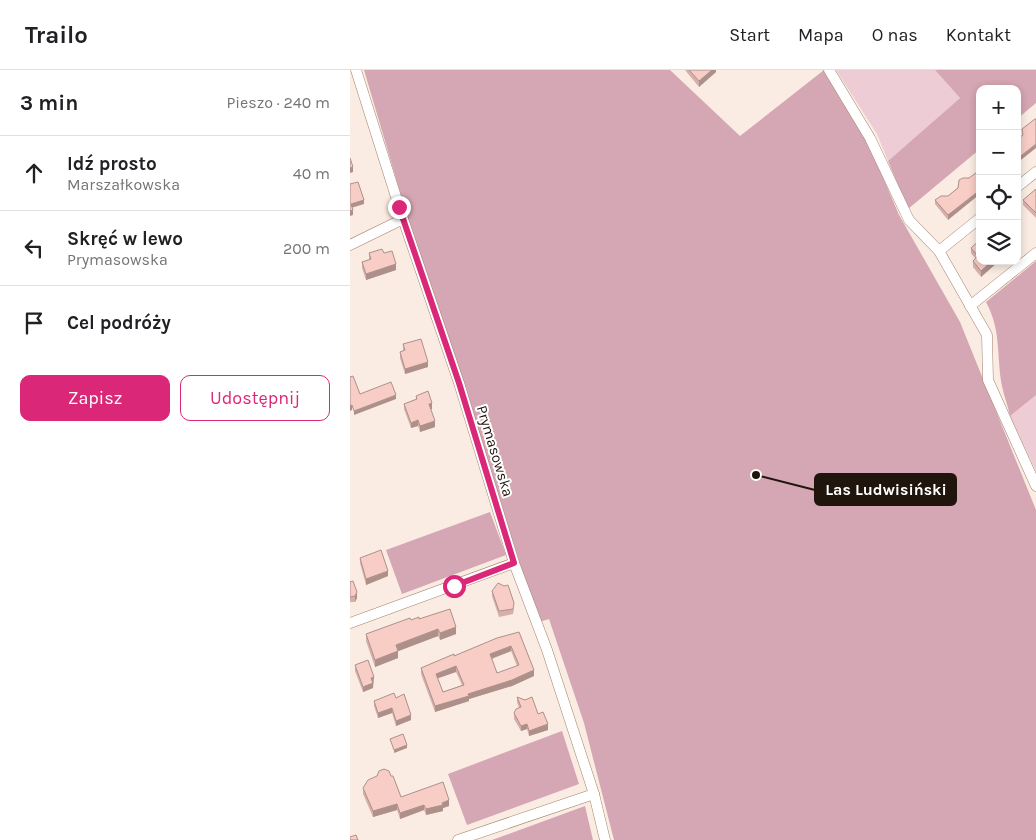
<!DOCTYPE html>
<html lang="pl">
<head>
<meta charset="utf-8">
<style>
  body { margin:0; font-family:Karla,sans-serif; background:#f2f2f2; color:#202124 }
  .controls { position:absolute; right:15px; top:15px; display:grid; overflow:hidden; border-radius:10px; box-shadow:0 2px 8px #0003 }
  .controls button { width:45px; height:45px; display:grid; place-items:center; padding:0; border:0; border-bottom:1px solid #e0e0e0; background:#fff; color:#202124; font:25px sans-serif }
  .stop { position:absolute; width:15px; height:15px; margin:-11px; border:4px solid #db2777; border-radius:50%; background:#fff }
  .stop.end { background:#db2777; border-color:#fff; box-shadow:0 1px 5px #0008 }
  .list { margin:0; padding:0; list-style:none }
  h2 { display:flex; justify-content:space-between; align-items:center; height:65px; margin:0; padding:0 20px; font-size:21px }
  h2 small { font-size:16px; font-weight:400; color:#757577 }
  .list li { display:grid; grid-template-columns:32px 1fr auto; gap:15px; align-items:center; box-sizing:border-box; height:75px; padding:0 20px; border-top:1px solid #e0e0e0 }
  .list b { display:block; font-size:19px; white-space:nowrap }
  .list p { margin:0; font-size:16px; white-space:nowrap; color:#757577 }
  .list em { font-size:16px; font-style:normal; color:#757577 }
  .actions { display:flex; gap:10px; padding:15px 20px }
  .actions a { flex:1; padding:11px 0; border:1px solid #db2777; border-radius:10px; text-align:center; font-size:18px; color:#db2777 }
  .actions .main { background:#db2777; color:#fff }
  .icon { flex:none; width:28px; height:28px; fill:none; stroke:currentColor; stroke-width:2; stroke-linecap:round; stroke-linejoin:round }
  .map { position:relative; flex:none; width:686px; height:770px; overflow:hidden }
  header { display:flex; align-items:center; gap:30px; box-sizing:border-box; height:70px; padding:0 25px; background:#fff; border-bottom:1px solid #e0e0e0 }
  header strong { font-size:24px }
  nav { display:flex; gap:28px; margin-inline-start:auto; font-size:18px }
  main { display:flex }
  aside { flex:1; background:#fff }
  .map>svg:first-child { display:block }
  .green { fill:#eeccd5 }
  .forest { fill:#d5a6b3 }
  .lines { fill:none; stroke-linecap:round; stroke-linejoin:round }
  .minor-casing { stroke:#a2846d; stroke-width:11 }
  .minor { stroke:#fff; stroke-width:10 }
  .wall { fill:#d5b0aa; fill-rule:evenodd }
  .shaded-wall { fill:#ae908b }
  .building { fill:#f8cdc6; stroke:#ae908b; fill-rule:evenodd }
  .route { stroke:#db2777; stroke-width:6 }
  .labels { text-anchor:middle; stroke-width:4; stroke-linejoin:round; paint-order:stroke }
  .street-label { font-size:15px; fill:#20150c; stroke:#fff }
  .leader { fill:none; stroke:#20150c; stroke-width:2 }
  .callout-dot { fill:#20150c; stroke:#fff; stroke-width:2 }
  .callout { fill:#20150c; stroke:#20150c; stroke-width:2 }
  .callout-label { font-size:16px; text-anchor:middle; font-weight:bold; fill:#fff }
</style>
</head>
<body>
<header>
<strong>Trailo</strong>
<nav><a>Start</a><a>Mapa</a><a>O nas</a><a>Kontakt</a></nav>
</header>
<main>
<aside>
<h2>3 min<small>Pieszo · 240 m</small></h2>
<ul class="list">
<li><svg class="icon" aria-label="ahead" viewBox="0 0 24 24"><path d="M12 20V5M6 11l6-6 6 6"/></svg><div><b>Idź prosto</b><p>Marszałkowska</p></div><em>40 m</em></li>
<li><svg class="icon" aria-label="left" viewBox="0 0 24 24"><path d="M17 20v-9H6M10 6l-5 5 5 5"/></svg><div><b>Skręć w lewo</b><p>Prymasowska</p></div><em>200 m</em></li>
<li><svg class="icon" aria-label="arrive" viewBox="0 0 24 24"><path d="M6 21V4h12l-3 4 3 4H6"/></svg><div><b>Cel podróży</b></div></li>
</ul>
<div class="actions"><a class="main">Zapisz</a><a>Udostępnij</a></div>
</aside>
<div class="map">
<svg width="686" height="770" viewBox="0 0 686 770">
  <rect width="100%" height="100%" fill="#faece2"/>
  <g class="green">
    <polygon points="486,0 585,0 610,28 538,91 527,64"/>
    <polygon points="686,325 686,401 660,346"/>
  </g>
  <g class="forest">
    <polygon points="14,0 320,0 390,66 474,0 518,72 549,145 610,252 686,440 686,770 264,770 234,653 199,549 189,552 58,149"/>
    <polygon points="585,0 686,0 686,33 667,49 667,19 630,19 630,79 558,139 538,91 610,28"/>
    <path d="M686,191V325L660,346C658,336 654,326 652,316C646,285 652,262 636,232Z"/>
    <polygon points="140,442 156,485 52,524 36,480"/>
    <polygon points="212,661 229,714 117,755 98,704"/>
    <polygon points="235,736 243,770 142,770"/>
  </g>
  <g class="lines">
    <g class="minor-casing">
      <g id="minor">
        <polyline points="6,0 53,149 109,313 164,493 197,580 244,724 255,770"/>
        <polyline points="479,0 520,68 559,150 589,181 637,265 638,310 686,416"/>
        <polyline points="667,117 686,102"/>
        <polyline points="0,175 53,149"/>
        <polyline points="589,181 630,148"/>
        <polyline points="620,236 686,183"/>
        <polyline points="0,553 164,493"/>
        <polyline points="108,770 244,724"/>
      </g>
    </g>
    <use href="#minor" class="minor"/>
  </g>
  <g class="wall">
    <polygon points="335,0 366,0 366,2 349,17"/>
    <polygon points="619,108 598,150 585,134 585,130 598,126"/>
    <polygon points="686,119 686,148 673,135 673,130"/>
    <polygon points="621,178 649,191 631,207 623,197 623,191 626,189 621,183"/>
    <polygon points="19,183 34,183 46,200 16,210 12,198 12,192 19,190"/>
    <polygon points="53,274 78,297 55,304 50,288 50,282 53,281"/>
    <polygon points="66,326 82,339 80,339 85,357 70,362 68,356 61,358 54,339 54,334 66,329"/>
    <polygon points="10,488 38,506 16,515 10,493"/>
    <polygon points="0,512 7,528 5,532 0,532"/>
    <polygon points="142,521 164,539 163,544 149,547 142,526"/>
    <polygon points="69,549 106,564 90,570 88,566 48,581 48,588 25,597 16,571 16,564 61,550"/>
    <path d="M169,562L184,606L162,616L119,629V631L85,642L71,604V598ZM161,581L167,596L147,603L142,589ZM106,602L112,615L93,622L87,608Z"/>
    <polygon points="5,595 24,613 23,613 23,618 13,622 5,601"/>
    <polygon points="167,627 188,644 198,660 179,666 177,659 171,661 164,649 164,643 169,638 167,632"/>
    <polygon points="46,628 61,650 46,656 42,643 28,648 24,636 24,631"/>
    <polygon points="13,718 51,727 99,736 93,738 93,741 76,745 74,740 50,749 47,740 23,747 13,724"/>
  </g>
  <g class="shaded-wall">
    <polygon points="362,0 366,0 366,2 349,17 349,11"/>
    <polygon points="686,74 686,78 667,93 667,89"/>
    <polygon points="3,97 3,102 0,103 0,98"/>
    <polygon points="630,120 630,124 598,150 598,145"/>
    <polygon points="14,130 14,134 1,138 1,134"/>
    <polygon points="3,140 3,145 0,146 0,141"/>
    <polygon points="642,191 649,191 631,207 631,201"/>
    <polygon points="46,194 46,200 16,210 16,204"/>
    <polygon points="78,292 78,297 55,304 55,299"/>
    <polygon points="46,325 46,329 4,345 4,341"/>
    <polygon points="82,333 82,339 79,340 79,334"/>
    <polygon points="2,335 2,340 0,341 0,336"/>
    <polygon points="68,350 68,356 61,358 61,353"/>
    <polygon points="85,351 85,357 70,362 70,356"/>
    <polygon points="38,501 38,506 16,515 16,509"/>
    <polygon points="7,522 7,528 5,532 5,526"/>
    <polygon points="106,557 106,564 90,570 90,563"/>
    <polygon points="88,559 88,566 46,582 46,575"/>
    <polygon points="161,576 161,581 140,589 140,584"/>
    <polygon points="48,581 48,588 25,597 25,590"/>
    <polygon points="106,596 106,602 86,609 86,604"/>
    <polygon points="184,600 184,606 162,616 119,629 119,631 85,642 85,636"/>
    <polygon points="24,607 23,618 13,622 13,617 21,608"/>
    <polygon points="42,638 42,643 28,648 28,643"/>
    <polygon points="61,645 61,650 46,656 46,651"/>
    <polygon points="177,654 177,659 171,661 171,656"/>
    <polygon points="198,654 198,660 179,666 179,661"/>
    <polygon points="57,675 57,678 44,683 44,680"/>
    <polygon points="99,730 99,736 93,738 93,741 76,745 76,739"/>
    <polygon points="47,734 47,740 23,747 23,741"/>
    <polygon points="74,735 74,740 50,749 50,743"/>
  </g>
  <g class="building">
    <polygon points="339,0 362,0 349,11"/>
    <polygon points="685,49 686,49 686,74 667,89 667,69 673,65 672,59"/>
    <polygon points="0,88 3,97 0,98"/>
    <polygon points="630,100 630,120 598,145 585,130 591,126 598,126 608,118 609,110 613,108 619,108"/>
    <polygon points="8,112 14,130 1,134 3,140 0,141 0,114"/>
    <polygon points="686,119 686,143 673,130"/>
    <polygon points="630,170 630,191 642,191 631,201 623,191 628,186 621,178"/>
    <polygon points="32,179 34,183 42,181 46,194 16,204 12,192 21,189 19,183"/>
    <polygon points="71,269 78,292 55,299 50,282 55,280 53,274"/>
    <polygon points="3,306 10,324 41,312 46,325 4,341 2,335 0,336 0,307"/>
    <polygon points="78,321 82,333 79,334 85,351 70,356 68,350 61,353 54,334 67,329 66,326"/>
    <polygon points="31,480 38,501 16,509 10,488"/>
    <polygon points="3,511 7,522 5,526 0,527 0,512"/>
    <polygon points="148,513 154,516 158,515 164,533 163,539 149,541 142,521"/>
    <polygon points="100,539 106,557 90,563 88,559 46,575 48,581 25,590 16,564 60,548 61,550 69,547 69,549"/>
    <path d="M169,562L184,600L162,610L118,624L119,626L85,636L71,598L104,584V586L147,568ZM161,576L169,595L147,603L140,584ZM106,596L114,615L93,622L86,604Z"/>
    <polygon points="18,590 24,607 21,608 23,613 13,617 5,595"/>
    <polygon points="44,623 46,628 54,624 61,645 46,651 42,638 28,643 24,631"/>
    <polygon points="167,627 175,630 182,627 188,644 193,642 198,654 179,661 177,654 171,656 164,643 166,639 171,637"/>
    <polygon points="53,664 57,675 44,680 40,669"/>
    <polygon points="34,699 39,701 41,706 43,706 51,727 93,712 99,730 92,733 93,735 76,739 74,735 50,743 47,734 23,741 13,718 18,710 27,706 29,701"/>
    <polygon points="6,765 8,770 0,770 0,767"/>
  </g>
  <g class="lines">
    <polyline class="route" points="49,137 109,313 164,493 104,516"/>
  </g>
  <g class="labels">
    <g class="street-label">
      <text transform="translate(145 381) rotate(73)" y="5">Prymasowska</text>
    </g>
  </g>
  <path class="leader" d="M406 405L465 420"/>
  <circle class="callout-dot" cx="406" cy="405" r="5"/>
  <rect class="callout" x="465" y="404" width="141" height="31" rx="5"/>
  <g class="callout-label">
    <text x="536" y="425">Las Ludwisiński</text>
  </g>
</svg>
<div class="controls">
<button>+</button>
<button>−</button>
<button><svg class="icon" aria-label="locate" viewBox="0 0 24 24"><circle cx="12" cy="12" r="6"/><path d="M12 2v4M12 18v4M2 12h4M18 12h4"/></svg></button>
<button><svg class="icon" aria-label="layers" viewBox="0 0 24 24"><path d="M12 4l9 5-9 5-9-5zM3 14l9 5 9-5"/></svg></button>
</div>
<div class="stop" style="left:104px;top:516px"></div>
<div class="stop end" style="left:49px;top:137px"></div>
</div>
</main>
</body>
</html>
